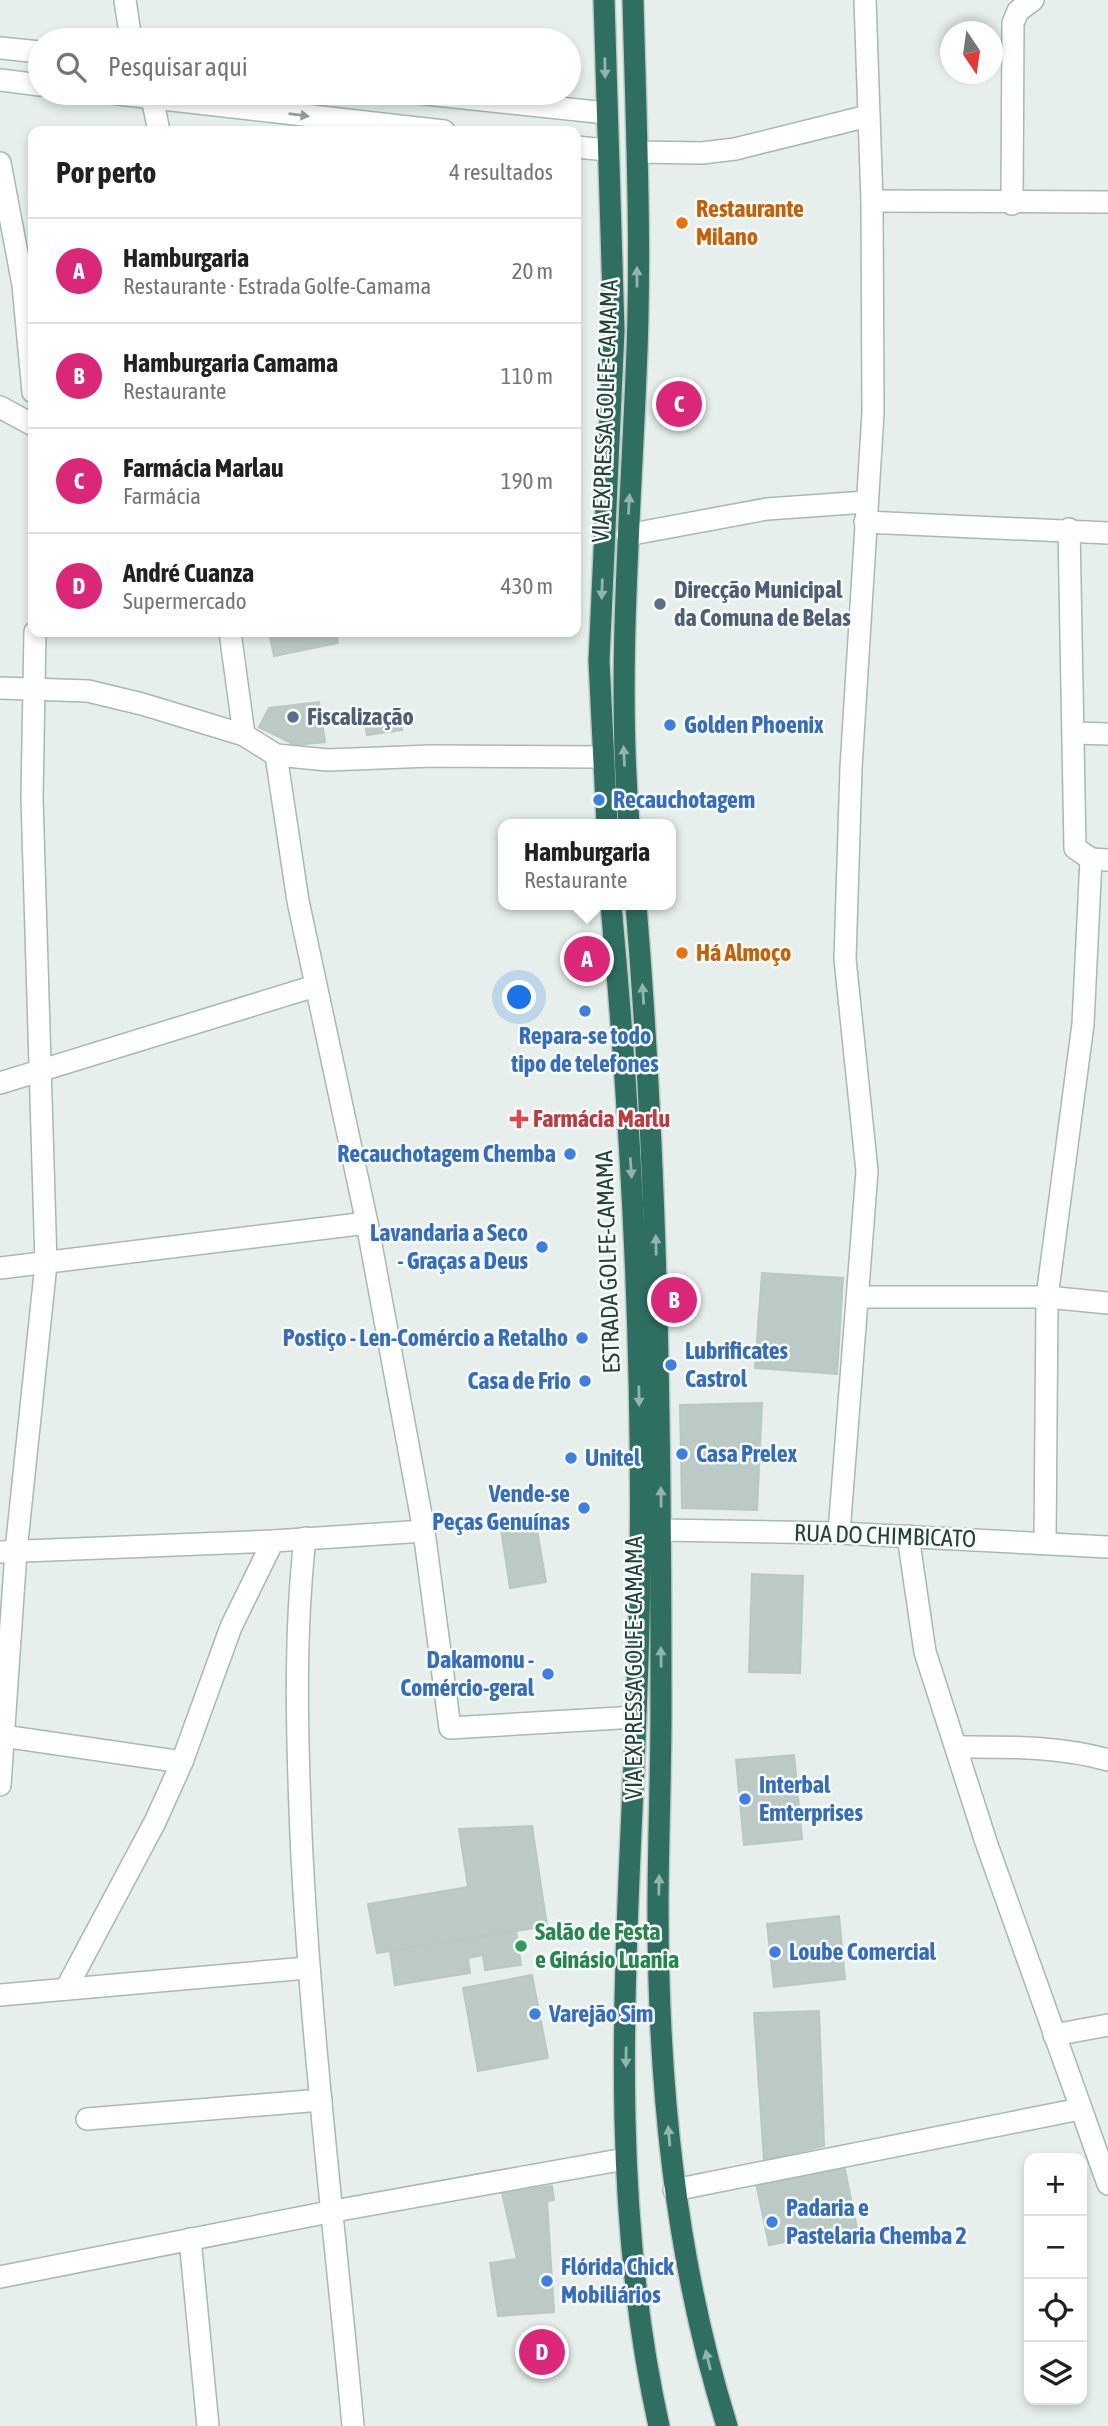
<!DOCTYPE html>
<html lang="pt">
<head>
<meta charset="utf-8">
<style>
  body { margin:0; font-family:"Asap Condensed",sans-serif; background:#f2f2f2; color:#202124 }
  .controls { position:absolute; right:21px; bottom:21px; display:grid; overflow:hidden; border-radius:14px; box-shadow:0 4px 10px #0003 }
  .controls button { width:63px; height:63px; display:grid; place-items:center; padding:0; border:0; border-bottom:2px solid #e0e0e0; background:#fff; color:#202124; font:35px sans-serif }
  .compass { position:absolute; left:940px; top:21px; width:63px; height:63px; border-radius:50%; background:#fff; box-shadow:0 4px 10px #0003; rotate:167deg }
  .you { position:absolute; left:520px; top:998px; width:24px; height:24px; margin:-18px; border:5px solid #fff; border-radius:50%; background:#1a73e8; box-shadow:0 0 0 10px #1a73e833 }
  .badge { display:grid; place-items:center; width:46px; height:46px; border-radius:50%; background:#db2777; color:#fff; font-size:23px; font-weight:700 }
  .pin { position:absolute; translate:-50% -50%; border:4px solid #fff; box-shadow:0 2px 7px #0006 }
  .popup { position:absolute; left:498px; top:819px; width:178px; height:91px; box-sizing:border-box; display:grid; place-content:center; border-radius:14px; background:#fff; filter:drop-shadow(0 2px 5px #0005); font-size:23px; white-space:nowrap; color:#757577 }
  .popup b { font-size:26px; color:#202124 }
  .popup::after { content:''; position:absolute; left:50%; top:100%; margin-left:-14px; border:14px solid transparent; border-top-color:#fff }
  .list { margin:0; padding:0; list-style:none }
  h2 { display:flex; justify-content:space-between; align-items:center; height:91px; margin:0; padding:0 28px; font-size:30px }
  h2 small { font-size:23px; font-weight:400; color:#757577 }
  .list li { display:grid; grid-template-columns:46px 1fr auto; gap:21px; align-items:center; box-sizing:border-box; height:105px; padding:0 28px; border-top:2px solid #e0e0e0 }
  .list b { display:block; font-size:26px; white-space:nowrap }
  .list p { margin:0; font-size:23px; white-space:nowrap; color:#757577 }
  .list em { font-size:23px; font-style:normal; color:#757577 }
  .icon { flex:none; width:38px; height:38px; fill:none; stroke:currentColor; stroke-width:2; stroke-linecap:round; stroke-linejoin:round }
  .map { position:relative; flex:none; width:1108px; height:2426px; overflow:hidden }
  .search { position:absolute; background:#fff; box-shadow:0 4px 10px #0003; left:28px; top:28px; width:553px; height:77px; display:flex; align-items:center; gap:18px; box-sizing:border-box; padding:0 24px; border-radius:38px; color:#757577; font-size:26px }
  .panel { position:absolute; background:#fff; box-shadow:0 4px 10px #0003; left:28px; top:126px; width:553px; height:511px; border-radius:14px }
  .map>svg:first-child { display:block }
  .building { fill:#bbcac4; stroke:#b8c9c2; stroke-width:2 }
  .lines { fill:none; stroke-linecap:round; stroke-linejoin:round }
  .street-casing { stroke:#a8b8b2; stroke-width:24 }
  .secondary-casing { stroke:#a4bbb3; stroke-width:24 }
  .highway-casing { stroke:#c2cac8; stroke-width:24 }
  .street { stroke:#fff; stroke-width:21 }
  .secondary { stroke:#fff; stroke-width:21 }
  .highway { stroke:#2f6f62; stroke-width:21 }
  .oneway { fill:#93b5ae }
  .oneway2 { fill:#92a09c }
  .food-dot { fill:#e8710a; stroke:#f7fbf9; stroke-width:2.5 }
  .service-dot { fill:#5c6f8a; stroke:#f7fbf9; stroke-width:2.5 }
  .shop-dot { fill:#3f7fe0; stroke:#f7fbf9; stroke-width:2.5 }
  .health-dot { fill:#e0444e; stroke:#f7fbf9; stroke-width:2.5 }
  .leisure-dot { fill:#2e9e5b; stroke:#f7fbf9; stroke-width:2.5 }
  .labels { text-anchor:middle; stroke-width:5; stroke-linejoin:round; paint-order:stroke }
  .food-label { font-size:24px; font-weight:bold; fill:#c56008; stroke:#f7fbf9; text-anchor:start }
  .street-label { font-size:24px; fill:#24423a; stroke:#f7fbf9 }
  .service-label { font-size:24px; font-weight:bold; fill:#4e5e75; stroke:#f7fbf9; text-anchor:start }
  .shop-label { font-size:24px; font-weight:bold; fill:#366cbe; stroke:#f7fbf9; text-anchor:start }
  .health-label { font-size:24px; font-weight:bold; fill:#be3a42; stroke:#f7fbf9; text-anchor:start }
  .leisure-label { font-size:24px; font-weight:bold; fill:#27864d; stroke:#f7fbf9; text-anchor:start }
</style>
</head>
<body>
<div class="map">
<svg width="1108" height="2426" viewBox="0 0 1108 2426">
  <rect width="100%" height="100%" fill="#e6efeb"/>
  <g class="building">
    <polygon points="269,632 336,632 338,643 274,656"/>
    <polygon points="319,702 325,742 295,745 259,727 269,708"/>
    <polygon points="399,710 402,730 367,735 364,716"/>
    <polygon points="762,1273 843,1278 837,1374 755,1368"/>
    <polygon points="762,1403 757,1510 682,1508 680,1405"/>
    <polygon points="536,1524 546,1582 510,1588 501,1529"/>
    <polygon points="752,1574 803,1576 800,1673 749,1672"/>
    <polygon points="794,1755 802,1839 744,1845 736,1760"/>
    <polygon points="532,1826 547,1926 377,1953 368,1904 468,1887 459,1829"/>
    <polygon points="839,1916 845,1979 774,1987 767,1924"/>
    <polygon points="516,1931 521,1965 485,1970 483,1955 468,1958 470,1973 395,1985 390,1951"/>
    <polygon points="532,1975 548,2058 478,2071 463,1988"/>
    <polygon points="819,2011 824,2146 764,2160 754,2013"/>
    <polygon points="844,2165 857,2228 769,2245 756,2183"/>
    <polygon points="552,2186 554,2200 547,2201 554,2312 498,2316 490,2263 517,2259 502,2193"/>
  </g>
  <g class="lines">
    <g class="street-casing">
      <g id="street">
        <polyline points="125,0 131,40"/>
        <polyline points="0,48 40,52"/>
        <polyline points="0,80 40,85"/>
        <polyline points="110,93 444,131"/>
        <polyline points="151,93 159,131"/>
        <polyline points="417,93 606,113"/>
        <polyline points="576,147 607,150"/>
        <polyline points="637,152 702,153 735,149 868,116"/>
        <polyline points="0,163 23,285 33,392"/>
        <polyline points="872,201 1108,202"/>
        <polyline points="1012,204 1013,23 1018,11 1033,0"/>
        <polyline points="0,407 33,425"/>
        <polyline points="865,522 1108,533"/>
        <polyline points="1069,529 1075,848 1091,859 1108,860"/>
        <polyline points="627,535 767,509 866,502"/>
        <polyline points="230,632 244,735"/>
        <polyline points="0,688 88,691 142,704 244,735 276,755 328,760 431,756 603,757"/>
        <polyline points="1075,733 1108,734"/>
        <polyline points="276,755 298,901 367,1223 424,1531 450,1728 636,1717"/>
        <polyline points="0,1083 315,986"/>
        <polyline points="0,1268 367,1223"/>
        <polyline points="859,1297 1047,1297 1108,1303"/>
        <polyline points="839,1533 867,1171 845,959 851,768 873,413 872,201 865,0"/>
        <polyline points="908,1536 925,1652 986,1842 1108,2184"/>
        <path d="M305,1538C294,1637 297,1736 301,1835C310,2032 335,2229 353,2426"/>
        <polyline points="1045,1543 1047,1297 1083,1024 1091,859"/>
        <polyline points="0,1552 273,1541 424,1531"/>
        <polyline points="3,1736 182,1762"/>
        <path d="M957,1747C1008,1747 1058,1746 1108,1760"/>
        <polyline points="0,1785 16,1551 46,1264 32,798 35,632"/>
        <polyline points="66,1989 155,1822 182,1762 231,1627 273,1541"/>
        <polyline points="0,1995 307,1968"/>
        <polyline points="1054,2035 1108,2025"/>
        <polyline points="87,2119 321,2100"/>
        <polyline points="674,2190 1080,2109"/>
        <polyline points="190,2239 208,2426"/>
        <polyline points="0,2277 334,2211 625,2159"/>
      </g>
    </g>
    <g class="secondary-casing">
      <polyline id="secondary" points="661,1530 839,1533 1108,1547"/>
    </g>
    <g class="highway-casing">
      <g id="highway">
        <polyline points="604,0 614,330 599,661 607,824"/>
        <path d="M629,824C617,674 630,525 636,375C642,251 636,125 633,0"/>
        <path d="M611,905C633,1144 645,1384 639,1624C633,1891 600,2163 659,2426"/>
        <path d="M636,905C658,1173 661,1442 661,1711C661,1777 658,1844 658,1910C658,2084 675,2259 727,2426"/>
      </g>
    </g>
    <use href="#street" class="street"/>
    <use href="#secondary" class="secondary"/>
    <use href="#highway" class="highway"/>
  </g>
  <defs><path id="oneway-solid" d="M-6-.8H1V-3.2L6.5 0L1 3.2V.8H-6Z" transform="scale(1.75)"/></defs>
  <g class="oneway">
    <use href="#oneway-solid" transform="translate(605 68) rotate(89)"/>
    <use href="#oneway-solid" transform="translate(637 277) rotate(-90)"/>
    <use href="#oneway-solid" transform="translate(629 504) rotate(-87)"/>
    <use href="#oneway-solid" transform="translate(602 589) rotate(92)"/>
    <use href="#oneway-solid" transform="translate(624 756) rotate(-93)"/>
    <use href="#oneway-solid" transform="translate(643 994) rotate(-94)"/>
    <use href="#oneway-solid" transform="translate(631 1168) rotate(86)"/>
    <use href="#oneway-solid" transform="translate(656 1245) rotate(-91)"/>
    <use href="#oneway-solid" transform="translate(639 1396) rotate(89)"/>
    <use href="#oneway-solid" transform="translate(661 1497) rotate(-91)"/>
    <use href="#oneway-solid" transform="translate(661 1657) rotate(-91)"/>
    <use href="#oneway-solid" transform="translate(659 1885) rotate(-89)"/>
    <use href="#oneway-solid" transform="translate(626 2057) rotate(91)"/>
    <use href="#oneway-solid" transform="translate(669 2136) rotate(-95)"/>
    <use href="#oneway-solid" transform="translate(708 2360) rotate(-104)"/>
  </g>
  <use class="oneway2" href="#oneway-solid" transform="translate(299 115) rotate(7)"/>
  <g class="food-dot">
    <circle cx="682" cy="223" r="7"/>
    <circle cx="682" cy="953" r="7"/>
  </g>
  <g class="service-dot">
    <circle cx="660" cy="604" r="7"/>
    <circle cx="293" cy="717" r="7"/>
  </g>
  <g class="shop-dot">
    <circle cx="670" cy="725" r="7"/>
    <circle cx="599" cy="800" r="7"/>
    <circle cx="585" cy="1011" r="7"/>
    <circle cx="570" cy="1154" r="7"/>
    <circle cx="542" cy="1247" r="7"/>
    <circle cx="582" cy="1338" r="7"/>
    <circle cx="671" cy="1365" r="7"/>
    <circle cx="585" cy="1381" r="7"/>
    <circle cx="682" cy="1454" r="7"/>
    <circle cx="571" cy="1458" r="7"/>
    <circle cx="584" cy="1508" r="7"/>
    <circle cx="548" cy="1674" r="7"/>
    <circle cx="745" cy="1799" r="7"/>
    <circle cx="775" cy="1952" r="7"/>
    <circle cx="535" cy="2014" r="7"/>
    <circle cx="772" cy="2222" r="7"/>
    <circle cx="547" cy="2281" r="7"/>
  </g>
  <path class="health-dot" d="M515.5 1108.5h7v7h7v7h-7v7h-7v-7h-7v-7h7z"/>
  <circle class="leisure-dot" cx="521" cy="1946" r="7"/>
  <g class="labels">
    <g class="food-label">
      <text x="696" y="217">Restaurante<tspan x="696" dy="28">Milano</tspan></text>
      <text x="696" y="961">Há Almoço</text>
    </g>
    <g class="street-label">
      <text transform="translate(605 411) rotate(-88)" y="8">VIA EXPRESSA GOLFE-CAMAMA</text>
      <text transform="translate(608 1262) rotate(-92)" y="8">ESTRADA GOLFE-CAMAMA</text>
      <text transform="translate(885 1536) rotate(2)" y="8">RUA DO CHIMBICATO</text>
      <text transform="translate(634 1668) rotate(-90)" y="8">VIA EXPRESSA GOLFE-CAMAMA</text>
    </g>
    <g class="service-label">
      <text x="674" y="598">Direcção Municipal<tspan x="674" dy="28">da Comuna de Belas</tspan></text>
      <text x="307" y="725">Fiscalização</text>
    </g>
    <g class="shop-label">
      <text x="684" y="733">Golden Phoenix</text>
      <text x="613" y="808">Recauchotagem</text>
      <text x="585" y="1044" text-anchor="middle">Repara-se todo<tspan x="585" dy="28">tipo de telefones</tspan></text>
      <text x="556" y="1162" text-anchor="end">Recauchotagem Chemba</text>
      <text x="528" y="1241" text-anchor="end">Lavandaria a Seco<tspan x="528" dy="28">- Graças a Deus</tspan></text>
      <text x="568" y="1346" text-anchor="end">Postiço - Len-Comércio a Retalho</text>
      <text x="685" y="1359">Lubrificates<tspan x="685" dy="28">Castrol</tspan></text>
      <text x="571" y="1389" text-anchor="end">Casa de Frio</text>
      <text x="696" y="1462">Casa Prelex</text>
      <text x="585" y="1466">Unitel</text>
      <text x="570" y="1502" text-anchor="end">Vende-se<tspan x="570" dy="28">Peças Genuínas</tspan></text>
      <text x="534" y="1668" text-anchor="end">Dakamonu -<tspan x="534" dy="28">Comércio-geral</tspan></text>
      <text x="759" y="1793">Interbal<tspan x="759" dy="28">Emterprises</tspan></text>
      <text x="789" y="1960">Loube Comercial</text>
      <text x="549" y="2022">Varejão Sim</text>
      <text x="786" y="2216">Padaria e<tspan x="786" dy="28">Pastelaria Chemba 2</tspan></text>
      <text x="561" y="2275">Flórida Chick<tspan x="561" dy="28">Mobiliários</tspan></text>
    </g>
    <g class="health-label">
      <text x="533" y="1127">Farmácia Marlu</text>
    </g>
    <g class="leisure-label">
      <text x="535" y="1940">Salão de Festa<tspan x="535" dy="28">e Ginásio Luania</tspan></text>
    </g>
  </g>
</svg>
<div class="controls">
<button>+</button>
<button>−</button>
<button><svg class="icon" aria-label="locate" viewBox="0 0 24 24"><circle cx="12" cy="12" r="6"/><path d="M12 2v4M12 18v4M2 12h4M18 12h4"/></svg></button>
<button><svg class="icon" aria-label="layers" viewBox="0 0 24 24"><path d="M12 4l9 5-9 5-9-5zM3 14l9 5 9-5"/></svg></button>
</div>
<svg class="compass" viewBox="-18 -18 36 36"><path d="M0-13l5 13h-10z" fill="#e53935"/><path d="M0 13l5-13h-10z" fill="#757577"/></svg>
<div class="you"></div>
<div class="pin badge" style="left:587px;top:959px">A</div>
<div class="popup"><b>Hamburgaria</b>Restaurante</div>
<div class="pin badge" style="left:674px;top:1300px">B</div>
<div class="pin badge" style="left:679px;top:404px">C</div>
<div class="pin badge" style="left:542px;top:2352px">D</div>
<div class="search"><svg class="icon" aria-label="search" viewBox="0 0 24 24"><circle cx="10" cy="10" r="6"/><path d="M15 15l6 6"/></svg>Pesquisar aqui</div>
<section class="panel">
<h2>Por perto<small>4 resultados</small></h2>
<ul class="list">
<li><span class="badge">A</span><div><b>Hamburgaria</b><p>Restaurante · Estrada Golfe-Camama</p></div><em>20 m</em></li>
<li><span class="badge">B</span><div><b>Hamburgaria Camama</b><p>Restaurante</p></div><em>110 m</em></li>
<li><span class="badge">C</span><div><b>Farmácia Marlau</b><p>Farmácia</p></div><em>190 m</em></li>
<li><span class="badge">D</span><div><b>André Cuanza</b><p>Supermercado</p></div><em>430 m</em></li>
</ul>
</section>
</div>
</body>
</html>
